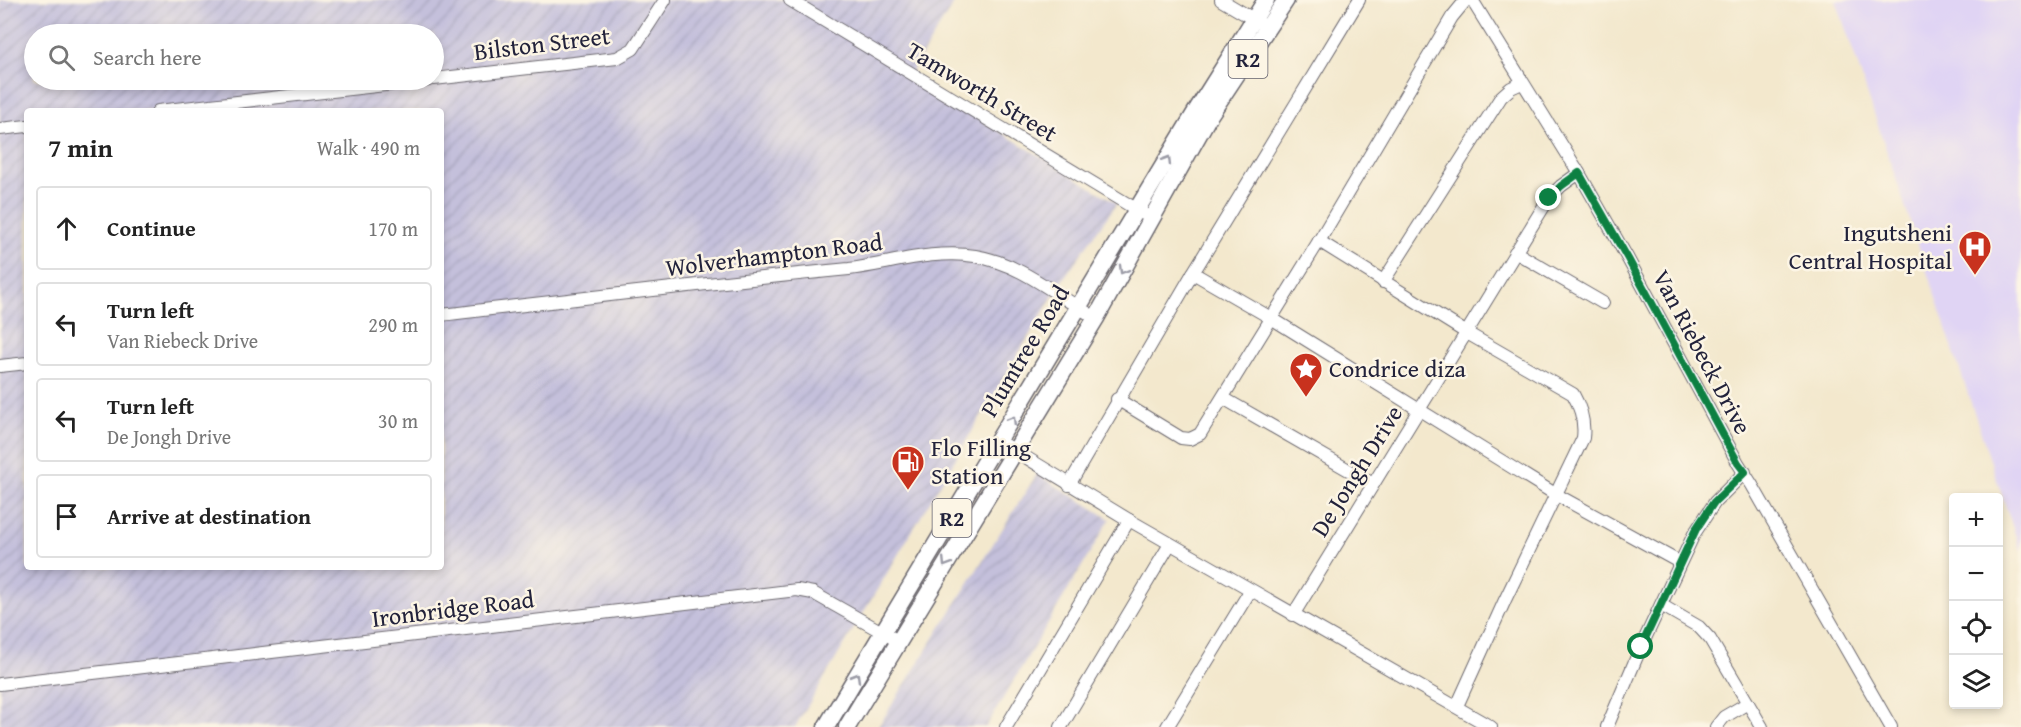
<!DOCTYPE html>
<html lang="en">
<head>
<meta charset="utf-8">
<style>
  body { margin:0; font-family:"Gentium Book Plus",serif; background:#f2f2f2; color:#222 }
  .controls { position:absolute; right:18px; bottom:18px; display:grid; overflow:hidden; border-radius:6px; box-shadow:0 3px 9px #0003 }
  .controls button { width:54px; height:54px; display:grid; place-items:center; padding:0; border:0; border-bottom:2px solid #e0e0e0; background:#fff; color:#222; font:30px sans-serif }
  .stop { position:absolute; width:18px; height:18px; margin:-14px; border:4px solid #0b8043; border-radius:50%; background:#fff }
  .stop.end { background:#0b8043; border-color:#fff; box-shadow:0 2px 6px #0008 }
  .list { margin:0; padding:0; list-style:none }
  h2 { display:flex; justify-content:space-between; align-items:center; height:78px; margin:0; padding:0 24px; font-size:26px }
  h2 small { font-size:20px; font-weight:400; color:#767676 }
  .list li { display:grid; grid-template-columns:39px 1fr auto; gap:18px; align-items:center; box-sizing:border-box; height:84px; margin:0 12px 12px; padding:0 12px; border:2px solid #e0e0e0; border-radius:6px }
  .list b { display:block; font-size:22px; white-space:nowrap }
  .list p { margin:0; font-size:20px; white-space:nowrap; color:#767676 }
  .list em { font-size:20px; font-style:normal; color:#767676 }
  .icon { flex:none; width:33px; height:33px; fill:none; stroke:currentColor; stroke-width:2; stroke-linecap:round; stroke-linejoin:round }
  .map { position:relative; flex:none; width:2021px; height:727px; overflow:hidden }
  .search { position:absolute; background:#fff; box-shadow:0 3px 9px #0003; left:24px; top:24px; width:420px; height:66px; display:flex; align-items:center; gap:15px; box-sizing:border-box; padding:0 21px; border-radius:33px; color:#767676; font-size:22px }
  .panel { position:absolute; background:#fff; box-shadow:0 3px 9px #0003; left:24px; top:108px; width:420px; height:462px; border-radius:6px }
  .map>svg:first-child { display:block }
  .built { fill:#e0d4f4 }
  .industrial { fill:url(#industrial-furrows); fill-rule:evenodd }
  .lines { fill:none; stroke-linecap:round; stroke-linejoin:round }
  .minor-casing { stroke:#6b676e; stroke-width:14 }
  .highway-casing { stroke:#6b676e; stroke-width:19 }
  .minor { stroke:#fff; stroke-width:12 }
  .highway { stroke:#fff; stroke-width:16 }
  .oneway { stroke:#9c9ca7 }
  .route { stroke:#0b8043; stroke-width:8 }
  .labels { text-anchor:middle; stroke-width:5; stroke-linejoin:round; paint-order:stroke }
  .shield { fill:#fcf5e5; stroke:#63616e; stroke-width:1.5 }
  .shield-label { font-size:22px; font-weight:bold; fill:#22223b }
  .street-label { font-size:24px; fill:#22223b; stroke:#fcf5e5 }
  .poi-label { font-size:24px; fill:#22223b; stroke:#fcf5e5; text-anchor:start }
</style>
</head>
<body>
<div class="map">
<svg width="2021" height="727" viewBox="0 0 2021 727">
  <defs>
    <pattern id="industrial-furrows" width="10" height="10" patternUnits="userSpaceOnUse" patternTransform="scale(1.5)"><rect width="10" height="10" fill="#c4c0db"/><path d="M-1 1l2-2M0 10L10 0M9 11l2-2" fill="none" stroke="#a8a5bd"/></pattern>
  </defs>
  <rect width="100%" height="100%" fill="#fcf5e5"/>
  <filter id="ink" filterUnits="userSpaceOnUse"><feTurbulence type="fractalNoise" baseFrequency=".0167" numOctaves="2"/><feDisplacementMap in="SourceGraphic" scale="12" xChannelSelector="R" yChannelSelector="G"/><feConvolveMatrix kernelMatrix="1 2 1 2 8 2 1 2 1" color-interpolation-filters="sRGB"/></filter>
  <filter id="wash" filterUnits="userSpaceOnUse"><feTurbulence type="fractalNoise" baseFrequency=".008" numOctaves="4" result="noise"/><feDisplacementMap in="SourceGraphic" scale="24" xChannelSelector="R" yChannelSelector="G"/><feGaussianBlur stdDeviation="1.35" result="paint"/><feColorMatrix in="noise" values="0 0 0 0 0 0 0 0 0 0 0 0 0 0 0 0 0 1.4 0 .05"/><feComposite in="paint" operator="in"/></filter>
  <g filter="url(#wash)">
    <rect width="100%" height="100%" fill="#f3e8cd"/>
    <polygon class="built" points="1836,0 2021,0 2021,552"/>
    <g class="industrial">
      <path d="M0,0H956L909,76L1117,203L1063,279L795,727H0ZM34,34H434V80H34ZM27,111H441V567H27Z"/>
      <polygon points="1037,474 1110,519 986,727 878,727"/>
    </g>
  </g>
  <g filter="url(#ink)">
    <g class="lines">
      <g class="minor-casing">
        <g id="minor">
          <polyline points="790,0 1144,214"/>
          <polyline points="1221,0 1260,23"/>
          <polyline points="1472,0 1579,173 1628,259 1738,463 1752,485 1891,727"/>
          <polyline points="434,79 617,58 633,49 665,0"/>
          <polyline points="158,111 429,80"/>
          <polyline points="0,129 27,126"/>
          <path d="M1319,241L1467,333L1573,394C1581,408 1585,422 1583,438L1505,600L1457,706"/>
          <polyline points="1515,252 1603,303"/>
          <polyline points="1193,273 1271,318 1555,494 1679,562"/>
          <polyline points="1383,282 1501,97 1511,88 1522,83"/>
          <path d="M441,315C577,299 713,282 849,269C890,264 934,249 975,256C1020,263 1057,296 1096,318"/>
          <polyline points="0,366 27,363"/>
          <polyline points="1223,398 1373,484"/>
          <polyline points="1117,399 1181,438 1190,439 1200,434 1319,241 1452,17 1466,0"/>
          <polyline points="999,441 1129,520 1491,727"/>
          <polyline points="1069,485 1193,273 1359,0"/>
          <polyline points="1661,605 1699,627 1710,639 1762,727"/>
          <polyline points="1293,615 1549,198 1561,186 1579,173"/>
          <polyline points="0,684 797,590 813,593 898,641"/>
          <polyline points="1006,727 1129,520"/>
          <polyline points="1061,727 1170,544"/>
          <polyline points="1167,727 1250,591"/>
          <polyline points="1607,727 1641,647 1694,534 1715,502 1745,472"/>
          <polyline points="1716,727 1724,717 1748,703"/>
        </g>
      </g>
      <g class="highway-casing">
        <g id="highway">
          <polyline points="826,727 1198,108 1266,0"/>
          <polyline points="847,727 1096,318 1209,116 1286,0"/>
        </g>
      </g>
      <use href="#minor" class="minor"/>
      <use href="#highway" class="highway"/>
    </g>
    <defs><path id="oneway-chevron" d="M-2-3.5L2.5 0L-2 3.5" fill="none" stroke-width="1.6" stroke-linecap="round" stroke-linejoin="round" transform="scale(1.5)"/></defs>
    <g class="oneway">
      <use href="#oneway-chevron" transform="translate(1167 160) rotate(-59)"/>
      <use href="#oneway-chevron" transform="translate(1123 270) rotate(120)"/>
      <use href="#oneway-chevron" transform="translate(1012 420) rotate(-59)"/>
      <use href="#oneway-chevron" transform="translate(946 563) rotate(122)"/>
      <use href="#oneway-chevron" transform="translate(856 677) rotate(-60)"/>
    </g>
  </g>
  <g class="lines" filter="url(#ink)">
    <polyline class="route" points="1549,198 1561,186 1579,173 1628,259 1738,463 1745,472 1714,502 1696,529 1641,647"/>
  </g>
  <defs>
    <g id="hospital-pin" transform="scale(1.725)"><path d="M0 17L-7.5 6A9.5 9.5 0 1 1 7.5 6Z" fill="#c8321e" stroke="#fcf5e5"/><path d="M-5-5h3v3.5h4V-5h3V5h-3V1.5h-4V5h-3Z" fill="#fff"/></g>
    <g id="sight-pin" transform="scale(1.725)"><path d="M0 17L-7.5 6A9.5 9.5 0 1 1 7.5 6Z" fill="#c8321e" stroke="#fcf5e5"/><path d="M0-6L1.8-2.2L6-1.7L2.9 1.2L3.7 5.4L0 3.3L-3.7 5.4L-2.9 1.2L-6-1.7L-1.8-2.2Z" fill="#fff"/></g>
    <g id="fuel-pin" transform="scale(1.725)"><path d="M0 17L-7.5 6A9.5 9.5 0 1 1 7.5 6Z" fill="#c8321e" stroke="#fcf5e5"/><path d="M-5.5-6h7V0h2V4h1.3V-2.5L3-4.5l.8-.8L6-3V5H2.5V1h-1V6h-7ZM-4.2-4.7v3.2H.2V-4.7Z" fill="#fff"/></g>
  </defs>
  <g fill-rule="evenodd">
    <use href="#hospital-pin" x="1975" y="247"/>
    <use href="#sight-pin" x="1306" y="369"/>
    <use href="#fuel-pin" x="908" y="462"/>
  </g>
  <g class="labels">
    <g class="shield">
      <rect x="1228.5" y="40" width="39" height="38" rx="4.5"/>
      <rect x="932.5" y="499" width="39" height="38" rx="4.5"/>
    </g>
    <g class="shield-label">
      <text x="1248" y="67">R2</text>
      <text x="952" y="526">R2</text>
    </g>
    <g class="street-label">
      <text transform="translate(542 44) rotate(-7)" y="8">Bilston Street</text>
      <text transform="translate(982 92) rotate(31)" y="8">Tamworth Street</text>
      <text transform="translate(774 255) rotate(-7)" y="8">Wolverhampton Road</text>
      <text transform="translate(1025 351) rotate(-59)" y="8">Plumtree Road</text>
      <text transform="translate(1702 352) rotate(62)" y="8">Van Riebeck Drive</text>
      <text transform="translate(1357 471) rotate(-58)" y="8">De Jongh Drive</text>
      <text transform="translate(453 609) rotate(-7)" y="8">Ironbridge Road</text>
    </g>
    <g class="poi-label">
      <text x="1952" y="241" text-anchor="end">Ingutsheni<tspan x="1952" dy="28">Central Hospital</tspan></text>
      <text x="1329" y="377">Condrice diza</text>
      <text x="931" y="456">Flo Filling<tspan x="931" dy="28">Station</tspan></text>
    </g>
  </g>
</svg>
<div class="controls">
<button>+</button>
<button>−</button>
<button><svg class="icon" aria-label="locate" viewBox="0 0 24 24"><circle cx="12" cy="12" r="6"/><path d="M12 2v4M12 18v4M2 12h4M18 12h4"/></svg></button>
<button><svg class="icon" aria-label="layers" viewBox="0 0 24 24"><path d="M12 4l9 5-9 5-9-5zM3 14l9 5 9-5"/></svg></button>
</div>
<div class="stop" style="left:1641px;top:647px"></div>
<div class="stop end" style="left:1549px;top:198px"></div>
<div class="search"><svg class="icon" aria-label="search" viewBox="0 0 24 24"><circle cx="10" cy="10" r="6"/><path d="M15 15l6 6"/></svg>Search here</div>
<section class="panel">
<h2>7 min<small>Walk · 490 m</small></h2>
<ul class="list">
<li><svg class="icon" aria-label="ahead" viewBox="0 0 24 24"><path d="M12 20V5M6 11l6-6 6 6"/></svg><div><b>Continue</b></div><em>170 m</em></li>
<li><svg class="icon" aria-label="left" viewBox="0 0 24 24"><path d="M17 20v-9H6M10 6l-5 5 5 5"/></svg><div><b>Turn left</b><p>Van Riebeck Drive</p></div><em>290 m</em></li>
<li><svg class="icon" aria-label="left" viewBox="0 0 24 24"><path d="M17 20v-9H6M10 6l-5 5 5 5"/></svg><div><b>Turn left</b><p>De Jongh Drive</p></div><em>30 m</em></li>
<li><svg class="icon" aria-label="arrive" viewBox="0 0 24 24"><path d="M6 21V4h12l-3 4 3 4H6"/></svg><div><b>Arrive at destination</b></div></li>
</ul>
</section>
</div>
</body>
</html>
